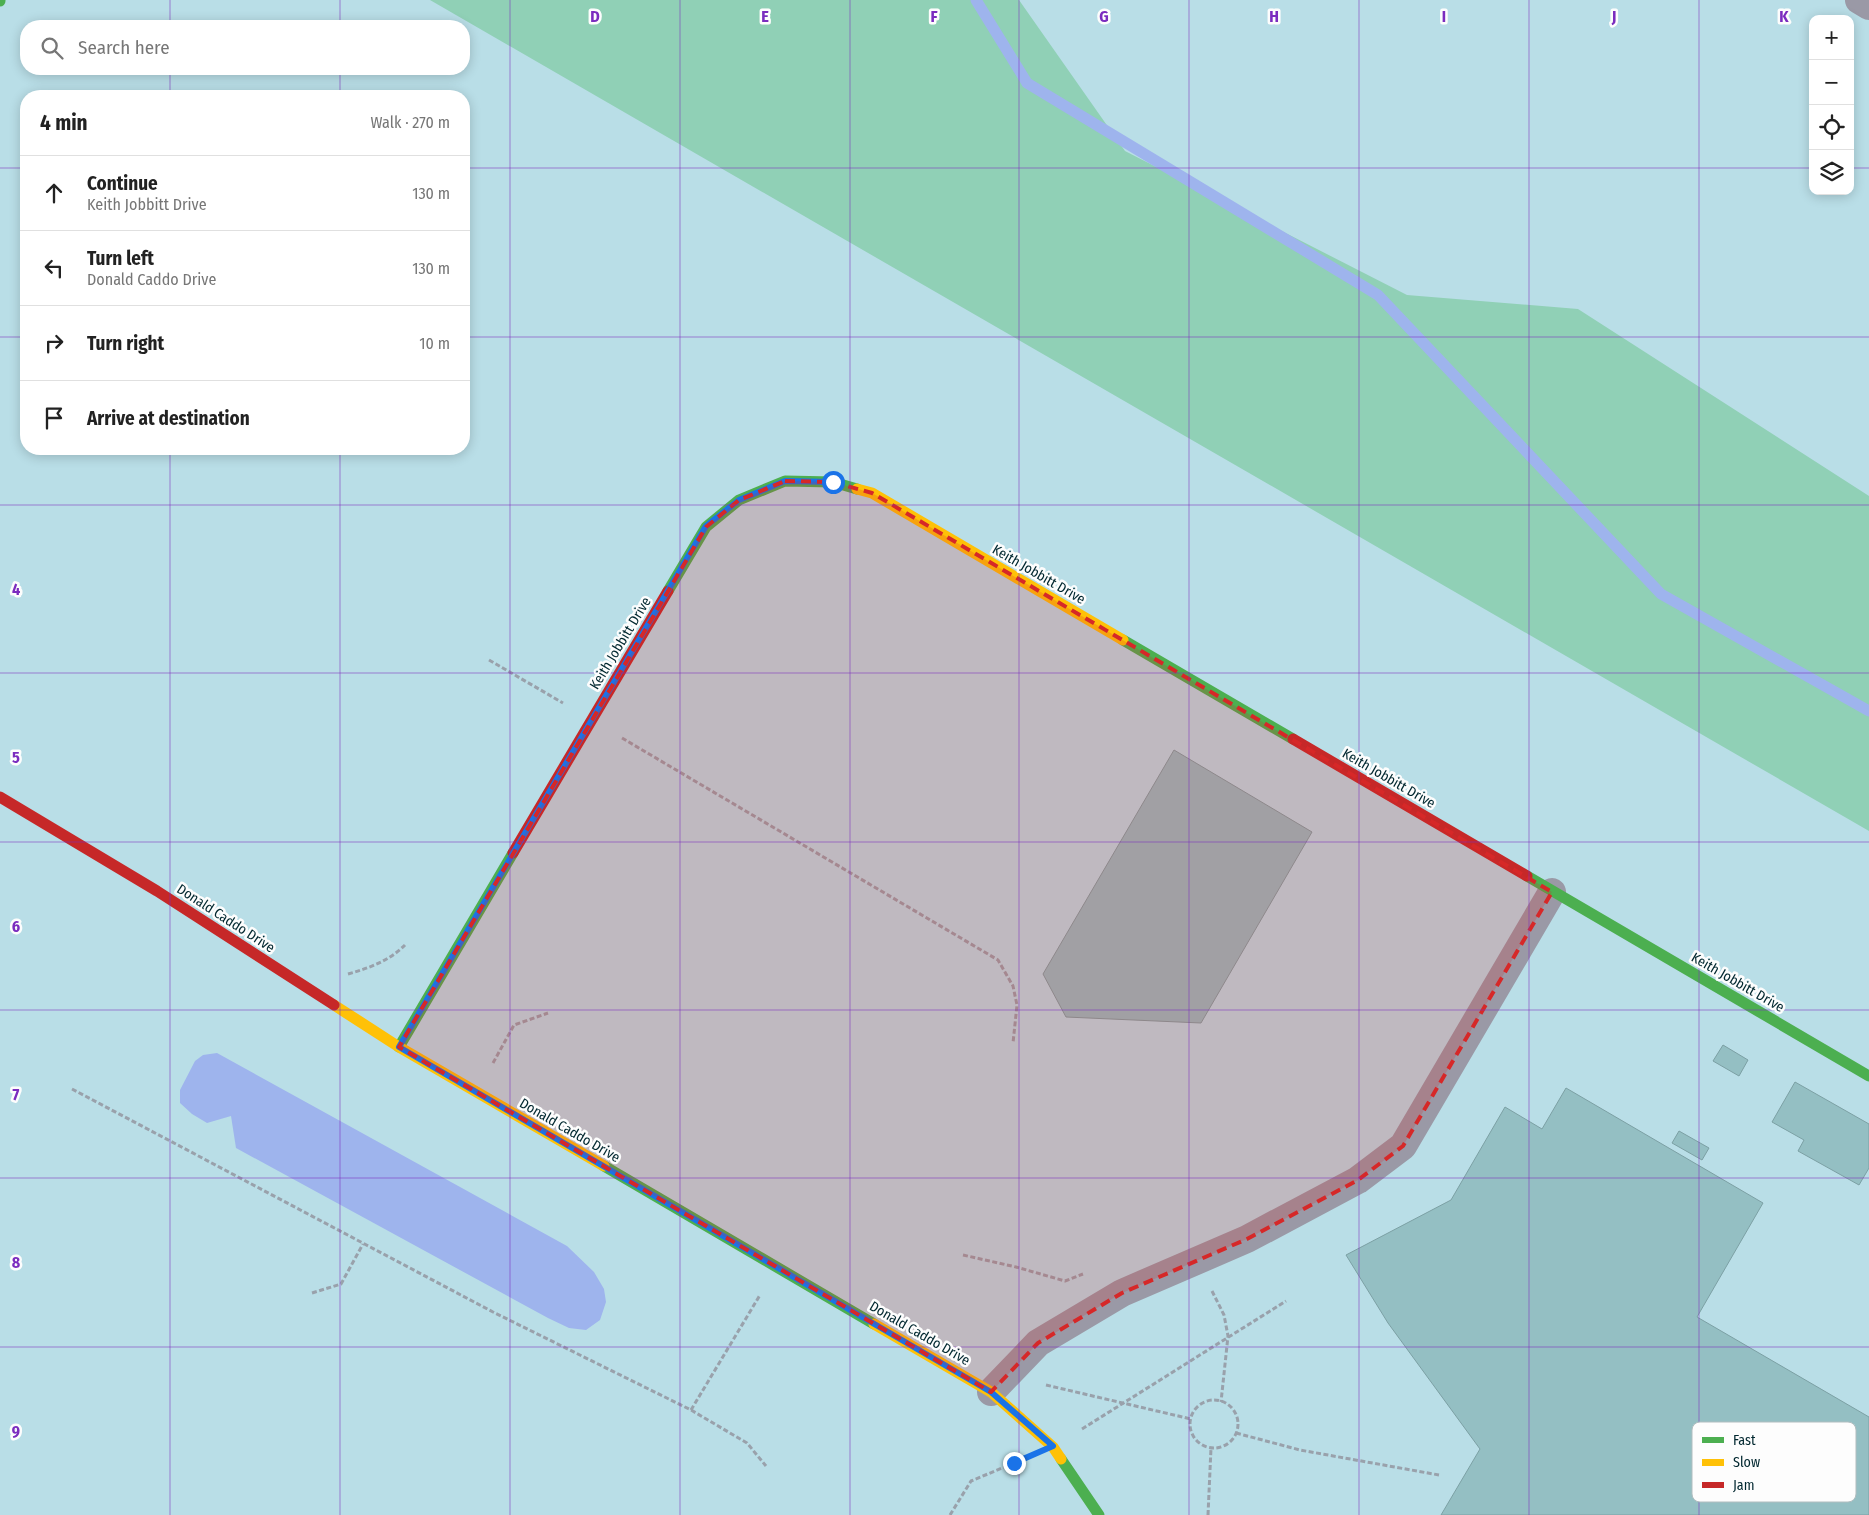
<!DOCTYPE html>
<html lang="en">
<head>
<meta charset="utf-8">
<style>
  body { margin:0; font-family:"Fira Sans Condensed",sans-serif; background:#f6f6f6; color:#222 }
  .controls { position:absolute; right:15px; top:15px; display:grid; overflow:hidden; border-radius:10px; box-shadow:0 2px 12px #0003 }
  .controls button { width:45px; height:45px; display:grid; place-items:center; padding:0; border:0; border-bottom:1px solid #e0e0e0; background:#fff; color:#222; font:25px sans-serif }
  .stop { position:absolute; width:15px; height:15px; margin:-11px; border:4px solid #1a73e8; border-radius:50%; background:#fff }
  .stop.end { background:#1a73e8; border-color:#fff; box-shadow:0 1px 5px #0008 }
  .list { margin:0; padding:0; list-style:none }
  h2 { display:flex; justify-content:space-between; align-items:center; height:65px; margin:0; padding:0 20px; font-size:21px }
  h2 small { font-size:16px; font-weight:400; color:#767676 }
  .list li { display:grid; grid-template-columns:32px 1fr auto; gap:15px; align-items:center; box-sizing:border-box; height:75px; padding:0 20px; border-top:1px solid #e0e0e0 }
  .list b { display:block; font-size:19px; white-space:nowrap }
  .list p { margin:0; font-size:16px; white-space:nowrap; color:#767676 }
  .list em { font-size:16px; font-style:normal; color:#767676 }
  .icon { flex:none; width:28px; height:28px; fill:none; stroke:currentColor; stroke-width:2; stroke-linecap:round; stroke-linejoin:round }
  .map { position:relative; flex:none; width:1869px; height:1515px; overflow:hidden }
  .search { position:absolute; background:#fff; box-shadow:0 2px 12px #0003; left:20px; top:20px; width:450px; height:55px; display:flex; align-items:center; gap:12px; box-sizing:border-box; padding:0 18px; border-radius:20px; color:#767676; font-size:19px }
  .panel { position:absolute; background:#fff; box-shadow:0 2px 12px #0003; left:20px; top:90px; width:450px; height:365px; border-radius:20px }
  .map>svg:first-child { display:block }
  .forest { fill:#90d0b6 }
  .water { fill:#9eb4ed }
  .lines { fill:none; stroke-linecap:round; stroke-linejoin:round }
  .stream { stroke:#9eb4ed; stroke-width:11 }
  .building { fill:#94bfc3; stroke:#7ca0a4 }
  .path { stroke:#99a1ab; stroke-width:3; stroke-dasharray:5 2.5; stroke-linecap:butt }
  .street { stroke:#9a99a6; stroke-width:28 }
  .fast { stroke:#4caf50; stroke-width:11 }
  .slow { stroke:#ffc107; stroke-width:11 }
  .jam { stroke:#c62828; stroke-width:11 }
  .route { stroke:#1a73e8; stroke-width:6 }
  .marked { fill:#d62828; fill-opacity:0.2; stroke:#d62828; stroke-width:4; stroke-dasharray:10 6; stroke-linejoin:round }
  .grid { fill:none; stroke:#7b2cbf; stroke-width:1; stroke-opacity:0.55 }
  .labels { text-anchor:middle; stroke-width:5; stroke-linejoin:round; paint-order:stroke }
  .street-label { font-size:14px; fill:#00272f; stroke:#fdfdfd }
  .key { fill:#fdfdfd; stroke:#b1bdbf; stroke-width:1 }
  .key-label { font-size:14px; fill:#00272f }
  .grid-label { font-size:16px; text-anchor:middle; font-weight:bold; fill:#7b2cbf; stroke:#fdfdfd; stroke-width:5; stroke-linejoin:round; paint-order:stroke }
</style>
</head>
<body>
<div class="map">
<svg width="1869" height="1515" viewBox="0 0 1869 1515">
  <rect width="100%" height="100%" fill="#b9dee7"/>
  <polygon class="forest" points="430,0 1019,0 1125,151 1407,295 1578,309 1869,496 1869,831"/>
  <polygon class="water" points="217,1053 567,1246 594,1272 604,1289 606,1302 600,1320 586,1330 569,1328 548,1318 236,1148 231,1116 207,1123 192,1114 180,1103 180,1090 195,1061 203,1055"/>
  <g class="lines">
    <polyline class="stream" points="976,0 1027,83 1378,295 1661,594 1869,711"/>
  </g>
  <g class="building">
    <polygon points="1174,750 1312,832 1201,1023 1066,1017 1043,974"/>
    <polygon points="1723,1045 1748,1060 1739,1076 1713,1061"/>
    <polygon points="1795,1082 1869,1124 1869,1168 1859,1185 1798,1151 1804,1140 1772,1122"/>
    <polygon points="1566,1088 1763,1203 1697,1317 1869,1417 1869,1515 1441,1515 1480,1449 1388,1323 1346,1255 1451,1200 1505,1107 1542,1129"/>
    <polygon points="1679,1131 1709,1148 1702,1160 1672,1143"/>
  </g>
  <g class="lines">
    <g class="path">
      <polyline points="489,660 563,703"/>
      <polyline points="622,738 998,960 1013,986 1017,1005 1013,1043"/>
      <path d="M348,974C369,968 389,961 405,945"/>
      <polyline points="493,1063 514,1025 548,1013"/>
      <polyline points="72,1089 493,1312 691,1410 747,1443 766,1466"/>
      <polyline points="963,1255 1016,1267 1065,1281 1083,1274"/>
      <polyline points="1212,1291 1224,1315 1228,1336 1221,1402"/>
      <polyline points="312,1293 341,1284 363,1244"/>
      <polyline points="1046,1385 1191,1419"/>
      <circle cx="1214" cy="1424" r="24"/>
      <polyline points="691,1410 760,1295"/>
      <polyline points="1082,1429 1286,1301"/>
      <polyline points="1236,1433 1300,1450 1439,1475"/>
      <polyline points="950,1515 971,1481 1019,1461"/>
      <polyline points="1208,1515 1211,1448"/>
    </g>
    <g class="street">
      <polyline points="1859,0 1869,6"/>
      <polyline points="991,1392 1038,1343 1122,1293 1247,1239 1358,1180 1403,1146 1552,892"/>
    </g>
    <g class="fast">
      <polyline points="0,0 0,1"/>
      <polyline points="668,591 706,527 739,500 785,481 833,482 857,489"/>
      <polyline points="1123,640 1293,739"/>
      <polyline points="1527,876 1869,1076"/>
      <polyline points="399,1047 513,853"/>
      <polyline points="604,1166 874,1324"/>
      <polyline points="1061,1459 1099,1515"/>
    </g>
    <g class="slow">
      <polyline points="857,489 872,493 1123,640"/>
      <polyline points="334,1005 399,1047 604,1166"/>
      <polyline points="874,1324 991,1392 1053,1447 1061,1459"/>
    </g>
    <g class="jam">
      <polyline points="1293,739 1527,876"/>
      <polyline points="0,797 157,891 334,1005"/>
      <polyline points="513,853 668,591"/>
    </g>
  </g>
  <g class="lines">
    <polyline class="route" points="833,482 785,481 739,500 706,526 399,1047 991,1392 1053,1446 1014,1463"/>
  </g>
  <path class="marked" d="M785,481L833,482L872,493L1552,892L1403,1146L1358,1180L1247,1239L1122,1293L1038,1343L991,1392L399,1047L706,527L739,500Z"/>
  <path class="grid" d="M170,0V26M340,0V26M510,0V1515M680,0V1515M850,0V1515M1019,0V1515M1189,0V1515M1359,0V1515M1529,0V1515M1699,0V1515M170,69V96M340,69V96M0,168H26M464,168H1813M1850,168H1869M0,337H26M464,337H1869M170,449V1515M340,449V1515M0,505H1869M0,673H1869M0,842H1869M0,1010H1869M0,1178H1869M0,1347H1869"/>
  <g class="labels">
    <g class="street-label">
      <text transform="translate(1039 574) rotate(30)" y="5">Keith Jobbitt Drive</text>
      <text transform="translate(620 643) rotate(-59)" y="5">Keith Jobbitt Drive</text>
      <text transform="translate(1389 778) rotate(30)" y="5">Keith Jobbitt Drive</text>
      <text transform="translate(226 918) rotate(33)" y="5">Donald Caddo Drive</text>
      <text transform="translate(1738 982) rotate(30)" y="5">Keith Jobbitt Drive</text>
      <text transform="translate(570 1130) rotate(30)" y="5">Donald Caddo Drive</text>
      <text transform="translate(920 1333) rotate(30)" y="5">Donald Caddo Drive</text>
    </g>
  </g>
  <rect x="1692" y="1422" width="164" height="80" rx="8" class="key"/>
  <rect x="1702" y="1437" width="22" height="6" fill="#4caf50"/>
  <rect x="1702" y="1459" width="22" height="7" fill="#ffc107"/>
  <rect x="1702" y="1482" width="22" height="6" fill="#c62828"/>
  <g class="key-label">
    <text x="1733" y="1445">Fast</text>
    <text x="1733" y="1467">Slow</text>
    <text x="1733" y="1490">Jam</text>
  </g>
  <g class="grid-label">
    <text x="595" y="22">D</text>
    <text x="765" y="22">E</text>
    <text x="934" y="22">F</text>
    <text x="1104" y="22">G</text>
    <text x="1274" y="22">H</text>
    <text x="1444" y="22">I</text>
    <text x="1614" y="22">J</text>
    <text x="1784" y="22">K</text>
    <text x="16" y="595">4</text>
    <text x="16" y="763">5</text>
    <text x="16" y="932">6</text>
    <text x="16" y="1100">7</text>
    <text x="16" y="1268">8</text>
    <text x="16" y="1437">9</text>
  </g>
</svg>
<div class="controls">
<button>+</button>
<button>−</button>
<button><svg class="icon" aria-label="locate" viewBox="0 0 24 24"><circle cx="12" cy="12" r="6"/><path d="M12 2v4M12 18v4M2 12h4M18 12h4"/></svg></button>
<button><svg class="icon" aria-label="layers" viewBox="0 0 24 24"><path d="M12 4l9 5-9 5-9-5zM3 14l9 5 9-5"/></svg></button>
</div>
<div class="stop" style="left:833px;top:482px"></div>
<div class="stop end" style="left:1014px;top:1463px"></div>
<div class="search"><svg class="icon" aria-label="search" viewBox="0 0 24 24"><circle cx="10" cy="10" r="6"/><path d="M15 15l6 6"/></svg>Search here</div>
<section class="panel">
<h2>4 min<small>Walk · 270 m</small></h2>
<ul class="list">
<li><svg class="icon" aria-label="ahead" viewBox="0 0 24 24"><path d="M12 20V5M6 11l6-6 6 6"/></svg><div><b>Continue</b><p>Keith Jobbitt Drive</p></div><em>130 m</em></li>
<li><svg class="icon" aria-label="left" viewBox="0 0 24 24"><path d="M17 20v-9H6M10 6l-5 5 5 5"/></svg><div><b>Turn left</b><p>Donald Caddo Drive</p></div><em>130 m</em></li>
<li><svg class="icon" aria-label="right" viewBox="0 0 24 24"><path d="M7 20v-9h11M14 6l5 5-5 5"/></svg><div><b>Turn right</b></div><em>10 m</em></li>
<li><svg class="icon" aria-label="arrive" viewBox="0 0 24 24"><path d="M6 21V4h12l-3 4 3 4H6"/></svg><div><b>Arrive at destination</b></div></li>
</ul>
</section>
</div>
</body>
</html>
